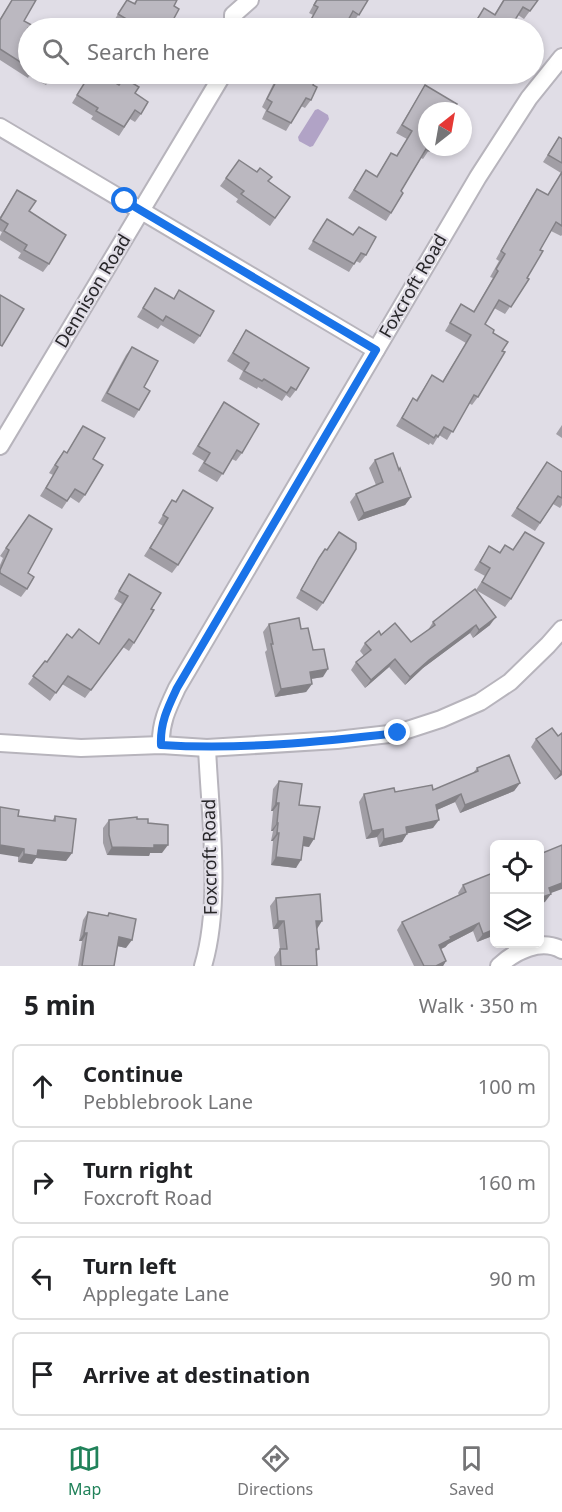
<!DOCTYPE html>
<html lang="en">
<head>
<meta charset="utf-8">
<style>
  body { margin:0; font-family:"Noto Sans",sans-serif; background:#f6f6f6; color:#202124 }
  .controls { position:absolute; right:18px; bottom:18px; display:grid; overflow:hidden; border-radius:9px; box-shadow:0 3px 9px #0003 }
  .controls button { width:54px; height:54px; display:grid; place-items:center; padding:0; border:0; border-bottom:2px solid #e0e0e0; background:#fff; color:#202124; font:30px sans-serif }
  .compass { position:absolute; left:418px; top:102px; width:54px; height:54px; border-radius:50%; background:#fff; box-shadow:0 3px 9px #0003; rotate:31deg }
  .stop { position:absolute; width:18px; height:18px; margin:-14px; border:4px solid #1a73e8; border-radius:50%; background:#fff }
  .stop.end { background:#1a73e8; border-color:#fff; box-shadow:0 2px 6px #0008 }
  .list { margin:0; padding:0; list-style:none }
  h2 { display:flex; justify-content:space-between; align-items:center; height:78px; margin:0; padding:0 24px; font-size:26px }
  h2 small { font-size:20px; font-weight:400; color:#757577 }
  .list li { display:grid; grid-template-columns:39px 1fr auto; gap:18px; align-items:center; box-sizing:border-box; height:84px; margin:0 12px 12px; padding:0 12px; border:2px solid #e0e0e0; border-radius:9px }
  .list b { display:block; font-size:22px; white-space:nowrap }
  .list p { margin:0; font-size:20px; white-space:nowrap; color:#757577 }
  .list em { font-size:20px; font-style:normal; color:#757577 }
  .icon { flex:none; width:33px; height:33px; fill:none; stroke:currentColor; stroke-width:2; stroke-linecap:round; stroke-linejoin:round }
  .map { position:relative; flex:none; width:562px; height:966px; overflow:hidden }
  .search { position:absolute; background:#fff; box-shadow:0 3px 9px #0003; left:18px; right:18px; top:18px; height:66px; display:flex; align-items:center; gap:15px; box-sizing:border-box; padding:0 21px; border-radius:33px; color:#757577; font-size:22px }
  .sheet { height:462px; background:#fff }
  nav { display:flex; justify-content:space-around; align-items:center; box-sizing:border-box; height:84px; border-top:2px solid #e0e0e0; background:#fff; font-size:16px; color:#757577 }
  nav a { display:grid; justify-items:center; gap:3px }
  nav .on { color:#21825a }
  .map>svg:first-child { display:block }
  .water { fill:#b1a3c6 }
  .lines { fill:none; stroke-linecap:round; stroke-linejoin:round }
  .minor-casing { stroke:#b7b4bc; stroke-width:20 }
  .minor { stroke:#fff; stroke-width:16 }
  .wall { fill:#a19ea5 }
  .shaded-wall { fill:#838186 }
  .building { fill:#bbb8c0; stroke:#838186; stroke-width:1.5 }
  .route { stroke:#1a73e8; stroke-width:8 }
  .labels { text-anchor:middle; stroke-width:4.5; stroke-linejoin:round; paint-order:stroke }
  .street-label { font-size:18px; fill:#272629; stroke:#e0dde6 }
</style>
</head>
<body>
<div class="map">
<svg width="562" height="966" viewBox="0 0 562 966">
  <rect width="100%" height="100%" fill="#e0dde6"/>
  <polygon class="water" points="318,109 328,115 329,119 313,146 310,147 299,141 298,137 315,110"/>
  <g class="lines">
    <g class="minor-casing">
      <g id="minor">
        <polyline points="233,28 233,15 250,0"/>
        <polyline points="0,127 376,350"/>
        <polyline points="0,446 223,74"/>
        <polyline points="0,743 81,748 161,745 207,748 337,740 398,733 441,719 480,702 510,682 548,645 562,629"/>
        <path d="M161,745C160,723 168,707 177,688L478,177L529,98L562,57"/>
        <path d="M203,966C222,903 210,814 207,748"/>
        <path d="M499,966C515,951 541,938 562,950"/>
      </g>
    </g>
    <use href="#minor" class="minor"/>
  </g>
  <g class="wall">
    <polygon points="12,0 36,0 24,21 28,28 28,74 54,74 46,85 29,76 28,78 0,60 0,19"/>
    <polygon points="127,0 134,3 136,0 177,0 174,6 172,22 181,28 123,28 113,22"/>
    <polygon points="316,0 368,0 353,23 348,20 342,28 305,28 313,15 309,13"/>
    <polygon points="503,0 538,0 524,19 518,15 510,28 456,28 461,21 471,28 484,8 494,15"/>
    <polygon points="90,74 135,93 141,114 135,122 130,119 119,136 91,119 93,116 72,103"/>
    <polygon points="278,74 315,74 312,79 313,85 311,100 305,108 301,106 286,131 262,119 266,110 262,107"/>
    <polygon points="446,74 471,74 464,84"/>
    <polygon points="425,85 431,147 423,159 421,158 401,191 391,213 386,221 348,198 366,170 376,177 391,153 396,156 407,139 396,133"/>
    <polygon points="559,137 562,139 562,235 561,236 551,231 540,250 527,278 529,279 505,314 494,308 485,324 493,333 478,397 472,405 469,403 447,440 439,435 433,445 430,443 429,445 396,426 413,398 416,400 432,375 442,382 466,343 445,331 461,304 474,311 493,278 490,277 499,261 496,259 532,196 537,189 548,195 561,173 543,162"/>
    <polygon points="239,160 290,197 270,226 236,202 238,199 220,186"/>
    <polygon points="17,190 29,211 49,264 43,272 18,258 21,253 0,240 0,236 2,232 0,231 0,217"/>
    <polygon points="327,219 353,235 359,227 366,255 360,263 356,261 349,272 308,249"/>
    <polygon points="155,288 173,299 179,290 200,336 194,344 161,325 158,329 137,317"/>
    <polygon points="246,330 296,390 290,398 286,395 282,401 258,387 257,389 239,379 243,371 227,361"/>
    <polygon points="132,347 144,387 139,410 134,418 101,401 126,355"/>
    <polygon points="224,402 242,453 236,461 232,459 217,482 198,471 204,461 192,454"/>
    <polygon points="562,425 562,438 556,434"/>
    <polygon points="83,426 93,459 85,495 79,503 70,497 62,509 40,496 53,475 49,473 58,459 64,451 67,453"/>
    <polygon points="375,460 411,497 405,505 358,521 350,502 356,494 376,485 369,468"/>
    <polygon points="547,462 562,472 562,505 560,508 553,504 535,531 511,516"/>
    <polygon points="183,490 178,565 172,573 144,556 163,526 158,523 172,500 175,502"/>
    <polygon points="29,515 28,573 27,589 21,597 0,585 0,565 3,558 0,556"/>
    <polygon points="339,532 323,603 317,611 296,598 314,566 325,549 327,550"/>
    <polygon points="525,532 511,599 505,607 476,590 485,576 474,570 489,546 500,552 505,545 513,550"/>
    <polygon points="129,574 151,609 134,643 129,651 123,647 85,698 62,684 50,701 28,684 45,661 47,662 72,638 99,643 122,604 114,599"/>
    <polygon points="433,622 490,625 473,638 470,633 423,668 405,685 389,667 365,688 351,670 356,662 364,656 360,651 365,643 381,635 411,642 428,630"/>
    <polygon points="269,624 301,629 313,650 323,677 311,679 312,684 306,692 275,697 265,652 267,650 263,632"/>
    <polygon points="558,736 562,775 555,780 531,747 536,739"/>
    <polygon points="477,768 520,783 514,791 460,813 455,802 437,810 433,828 407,833 402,842 379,847 377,837 366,839 359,802 364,794 433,790 473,773"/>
    <polygon points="279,781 299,805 309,847 303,846 296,868 271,865 273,841 271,841 273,831 271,831 273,811 271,811 273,789"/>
    <polygon points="18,816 52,821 55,816 72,853 66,861 36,858 32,864 18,862"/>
    <polygon points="137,819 148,823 162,853 150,853 149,856 107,855 103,843 103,828 109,820"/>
    <polygon points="463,885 495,935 477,942 473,931 448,944 445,947 441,949 446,961 443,966 414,966 397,930 402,922 459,895 458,893"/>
    <polygon points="276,898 316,929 319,949 316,952 317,966 275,966 274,957 280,949 278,929 273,929 270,906"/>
    <polygon points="88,912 107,916 109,913 126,948 117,946 114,966 78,966 82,941 79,941 83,920"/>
  </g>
  <g class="shaded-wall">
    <polygon points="411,497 405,505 358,521 364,513"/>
    <polygon points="496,617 490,625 473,638 479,630"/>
    <polygon points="476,625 470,633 423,668 405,685 410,677 429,660"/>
    <polygon points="395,659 389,667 365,688 371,680"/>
    <polygon points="328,669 323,677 304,680 310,672"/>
    <polygon points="312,684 306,692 275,697 281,689"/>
    <polygon points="562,771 562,775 555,780 561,772"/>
    <polygon points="520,783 514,791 460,813 465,805"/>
    <polygon points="461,794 455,802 430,813 436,805"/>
    <polygon points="276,803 279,803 273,811 271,811"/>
    <polygon points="439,820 433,828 400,835 406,827"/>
    <polygon points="277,823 278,823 273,831 271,831"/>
    <polygon points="383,829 377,837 366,839 372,831"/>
    <polygon points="277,833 279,833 273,841 271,841"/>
    <polygon points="407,834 402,842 379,847 384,839"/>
    <polygon points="304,837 314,839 309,847 298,845"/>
    <polygon points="0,845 24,849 19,857 0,854"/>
    <polygon points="154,845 168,845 162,853 150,853 149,856 107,855 112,847"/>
    <polygon points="38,850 72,853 66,861 36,858 32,864 18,862 24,854"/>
    <polygon points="276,857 301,860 296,868 271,865"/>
    <polygon points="562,883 562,889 543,896 549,888"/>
    <polygon points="551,894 545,902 540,904 540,898"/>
    <polygon points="278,921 284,921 278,929 273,929"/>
    <polygon points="316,921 322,921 317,929"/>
    <polygon points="479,923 473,931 448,944 445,947 433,953 439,945 450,937"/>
    <polygon points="495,929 495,935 477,942 483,934"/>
    <polygon points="84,933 87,933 82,941 79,941"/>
    <polygon points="119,937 132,940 126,948 113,945"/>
    <polygon points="446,961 443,966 436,966"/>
  </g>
  <g class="building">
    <polygon points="12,0 36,0 24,21 37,28 28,28 28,67 0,49 0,20"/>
    <polygon points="127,0 135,4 137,0 177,0 174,6 179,9 172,22 181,28 136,28 138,26 118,14"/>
    <polygon points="317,0 368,0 359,15 353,11 346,24 339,20 334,28 314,28 308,25 318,7 314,5"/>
    <polygon points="504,0 538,0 530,11 523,7 510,28 457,28 461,21 472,28 484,8 495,15"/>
    <polygon points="44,74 54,74 51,78"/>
    <polygon points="90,74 100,74 119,85 124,78 139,87 135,93 148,102 141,114 135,110 124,127 96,111 98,108 77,95"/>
    <polygon points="280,74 315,74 312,79 315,81 313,85 317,87 311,100 306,98 291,123 267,111 272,102 267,99"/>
    <polygon points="425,85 457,104 452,111 427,111 427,147 431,147 429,151 426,149 401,191 403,193 391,213 354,190 366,170 377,177 391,153 397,156 412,131 402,125"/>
    <polygon points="559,137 562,139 562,163 548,155"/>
    <polygon points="239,160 257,172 260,168 272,177 268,181 290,197 275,218 241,194 244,191 226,178"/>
    <polygon points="562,172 562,226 556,222 540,250 543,251 527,278 529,279 511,307 499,300 485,324 494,330 493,333 508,342 502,351 505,352 478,397 474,395 453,432 444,427 438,437 436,435 434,438 402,418 413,398 417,401 432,375 443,382 471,335 450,323 461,304 474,312 498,271 496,269 505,254 501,251 537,189 548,195"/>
    <polygon points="17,190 36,201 29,211 66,235 49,264 24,250 27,245 4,231 8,224 0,219"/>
    <polygon points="327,219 353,235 359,227 376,237 366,255 361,253 354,264 313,241"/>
    <polygon points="155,288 174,299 179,290 214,311 200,336 166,316 163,321 143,308"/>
    <polygon points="0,295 24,309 2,346 0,345"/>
    <polygon points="246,330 309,368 296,390 291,387 287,393 264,379 262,381 244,371 249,363 233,353"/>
    <polygon points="132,347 158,361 144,387 150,391 139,410 107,393"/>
    <polygon points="224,402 259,424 242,453 237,450 223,474 204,463 210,453 198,446"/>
    <polygon points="83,426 105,438 93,459 103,465 85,495 75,489 67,501 46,488 58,467 55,465 64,451 67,453"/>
    <polygon points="393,453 399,470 400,468 411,497 364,513 356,494 383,482 375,460"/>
    <polygon points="547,462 562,472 562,498 558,496 540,523 517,508"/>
    <polygon points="183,490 213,508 178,565 150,548 168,518 163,515 172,500 176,502"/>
    <polygon points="29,515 52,529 28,573 34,577 27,589 0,573 0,570 9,550 6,548"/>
    <polygon points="339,532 356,543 356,549 323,603 301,590 319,558 325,549 327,550"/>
    <polygon points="525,532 544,543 511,599 482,582 490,568 480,562 489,546 500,553 505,545 513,550"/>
    <polygon points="129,574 161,593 151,609 154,610 134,643 129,639 91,690 68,676 56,693 33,676 45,661 47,662 67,634 72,638 79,629 99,644 128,596 119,591"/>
    <polygon points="475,589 496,617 479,630 476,625 429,660 410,677 395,659 371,680 356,662 371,650 365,643 379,631 381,635 395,623 411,642 435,625 433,622"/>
    <polygon points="299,618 301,629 308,628 313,650 324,649 328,669 310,672 312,684 281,689 271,644 273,644 269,624"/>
    <polygon points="552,728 558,736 562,733 562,771 561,772 536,739"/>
    <polygon points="509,755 520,783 465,805 461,794 436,805 439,820 406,827 407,834 384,839 383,829 372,831 364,794 394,788 395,792 432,785 433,790 478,771 477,768"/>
    <polygon points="279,781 302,784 299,805 320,807 314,839 304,837 301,860 276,857 279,833 277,833 278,823 277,823 279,803 276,803"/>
    <polygon points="0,807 19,810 18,816 55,821 55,816 76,819 72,853 38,850 37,856 24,854 24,849 0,845"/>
    <polygon points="137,817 137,819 148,819 148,823 168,825 168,845 154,845 154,848 112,847 109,835 109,820"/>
    <polygon points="562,845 562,883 549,888 551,894 540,898 540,854"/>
    <polygon points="495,872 495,929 483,934 479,923 450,937 451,939 439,945 446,961 436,966 424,966 402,922 466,892 463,885"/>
    <polygon points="320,894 322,921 316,921 319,949 316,949 317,966 281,966 280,949 287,949 284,921 278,921 276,898"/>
    <polygon points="88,912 108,916 109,913 136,919 132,940 119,937 114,966 82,966 87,933 84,933"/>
  </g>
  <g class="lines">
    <path class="route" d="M125,201L376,350L177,688C168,707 160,723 161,745C240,750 320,742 398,733"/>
  </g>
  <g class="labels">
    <g class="street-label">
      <text transform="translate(413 286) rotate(-60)" y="6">Foxcroft Road</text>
      <text transform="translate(93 291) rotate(-59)" y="6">Dennison Road</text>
      <text transform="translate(210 857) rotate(-91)" y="6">Foxcroft Road</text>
    </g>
  </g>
</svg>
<div class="controls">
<button><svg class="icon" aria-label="locate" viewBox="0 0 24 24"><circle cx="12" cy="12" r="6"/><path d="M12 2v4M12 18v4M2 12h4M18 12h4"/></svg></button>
<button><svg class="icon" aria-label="layers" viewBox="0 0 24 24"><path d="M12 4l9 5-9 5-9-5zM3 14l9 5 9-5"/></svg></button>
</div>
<svg class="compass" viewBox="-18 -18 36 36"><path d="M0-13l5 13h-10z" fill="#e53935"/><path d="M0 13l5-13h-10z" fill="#757577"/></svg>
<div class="stop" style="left:125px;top:201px"></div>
<div class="stop end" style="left:398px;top:733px"></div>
<div class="search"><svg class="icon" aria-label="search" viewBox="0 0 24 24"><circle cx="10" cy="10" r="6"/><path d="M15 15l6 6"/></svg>Search here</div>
</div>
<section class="sheet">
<h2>5 min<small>Walk · 350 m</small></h2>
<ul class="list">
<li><svg class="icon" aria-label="ahead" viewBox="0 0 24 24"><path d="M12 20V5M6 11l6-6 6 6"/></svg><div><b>Continue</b><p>Pebblebrook Lane</p></div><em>100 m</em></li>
<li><svg class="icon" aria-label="right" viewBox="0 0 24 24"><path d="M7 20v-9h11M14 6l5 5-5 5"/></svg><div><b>Turn right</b><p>Foxcroft Road</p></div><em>160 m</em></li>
<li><svg class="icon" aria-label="left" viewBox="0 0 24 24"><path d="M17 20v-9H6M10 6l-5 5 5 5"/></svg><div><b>Turn left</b><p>Applegate Lane</p></div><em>90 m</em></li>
<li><svg class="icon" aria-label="arrive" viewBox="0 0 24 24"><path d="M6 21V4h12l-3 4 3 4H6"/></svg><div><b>Arrive at destination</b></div></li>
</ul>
</section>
<nav>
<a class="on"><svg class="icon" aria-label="map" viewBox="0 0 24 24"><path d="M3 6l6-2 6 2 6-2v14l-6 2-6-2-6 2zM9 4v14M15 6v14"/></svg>Map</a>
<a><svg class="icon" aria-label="directions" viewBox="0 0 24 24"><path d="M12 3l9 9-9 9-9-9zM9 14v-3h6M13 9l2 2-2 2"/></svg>Directions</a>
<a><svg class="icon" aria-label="saved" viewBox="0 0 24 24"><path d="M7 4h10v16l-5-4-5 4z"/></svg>Saved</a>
</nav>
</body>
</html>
